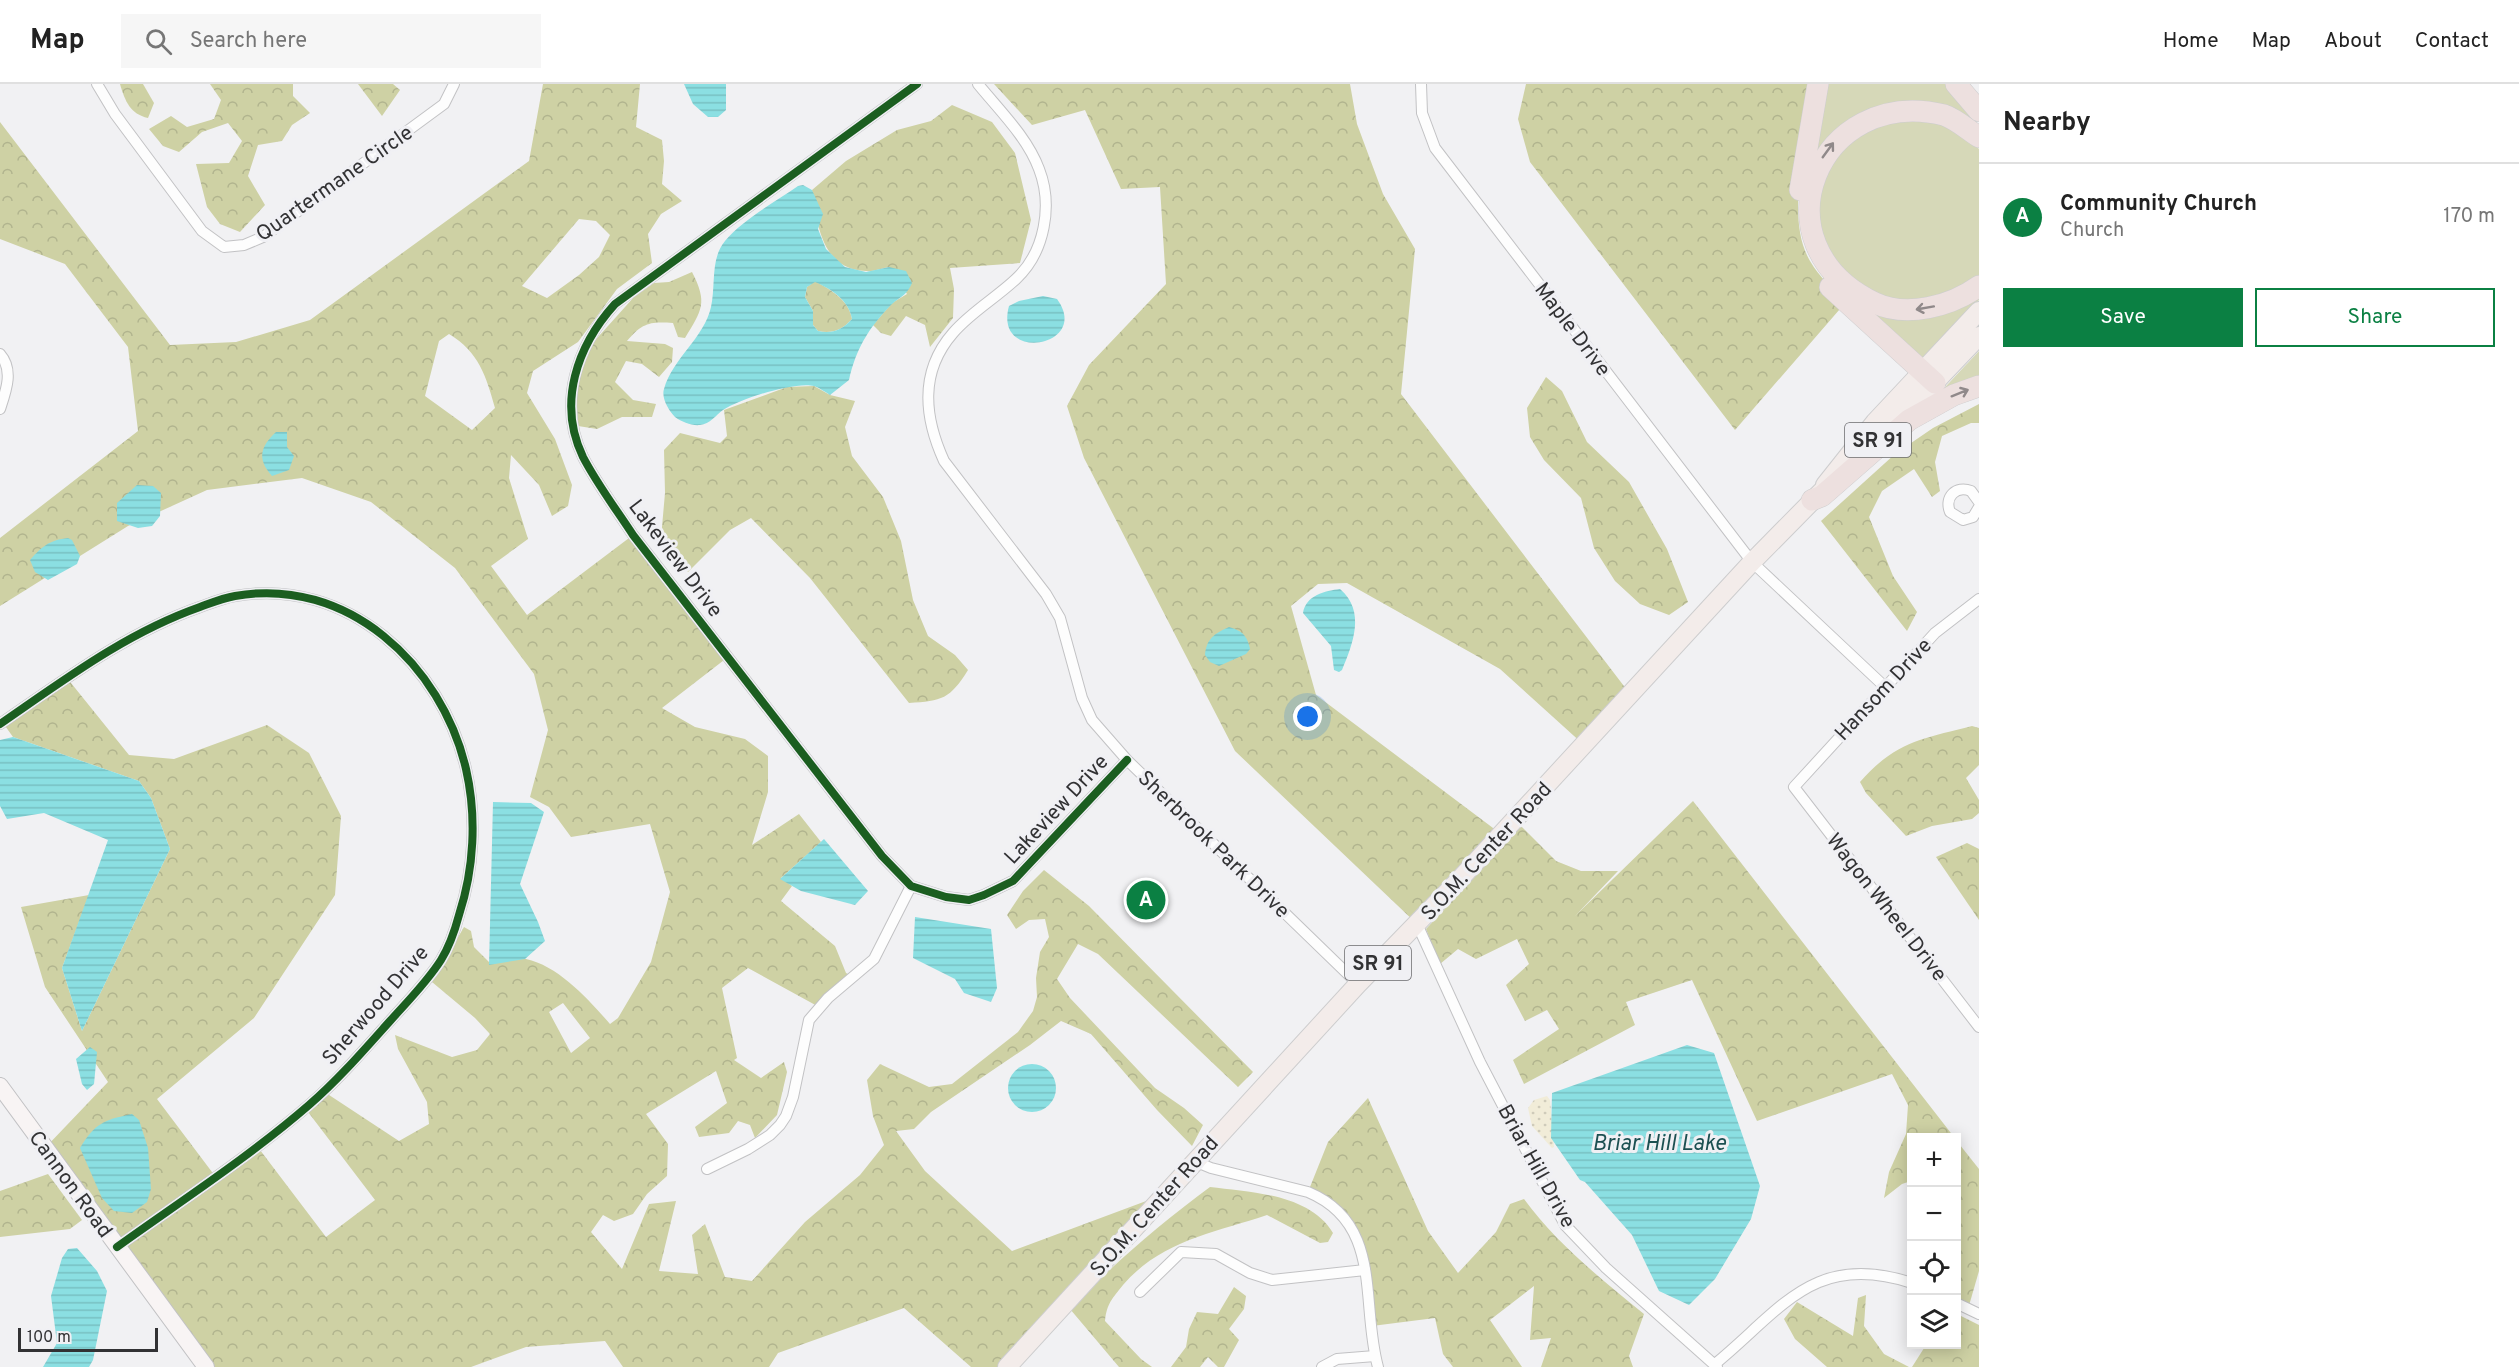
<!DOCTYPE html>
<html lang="en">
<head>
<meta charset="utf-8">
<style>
  body { margin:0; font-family:Overpass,sans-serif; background:#f6f6f6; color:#222 }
  .controls { position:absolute; right:18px; bottom:18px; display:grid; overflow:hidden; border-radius:0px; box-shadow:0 3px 15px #0003 }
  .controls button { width:54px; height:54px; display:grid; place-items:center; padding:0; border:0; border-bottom:2px solid #e0e0e0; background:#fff; color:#222; font:30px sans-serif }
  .scale { position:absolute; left:18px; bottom:15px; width:140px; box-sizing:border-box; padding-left:6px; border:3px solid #323234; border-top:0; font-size:16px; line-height:21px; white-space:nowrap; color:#323234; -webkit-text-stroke:4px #f0f0f4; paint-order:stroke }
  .you { position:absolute; left:1308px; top:633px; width:21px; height:21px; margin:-15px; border:4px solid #fff; border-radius:50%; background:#1a73e8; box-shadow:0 0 0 9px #1a73e833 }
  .badge { display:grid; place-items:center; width:39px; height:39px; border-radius:50%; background:#0b8043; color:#fff; font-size:20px; font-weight:700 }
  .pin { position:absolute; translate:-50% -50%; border:3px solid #fff; box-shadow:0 2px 6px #0006 }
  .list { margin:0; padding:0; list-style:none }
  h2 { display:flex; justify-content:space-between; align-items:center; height:78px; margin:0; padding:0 24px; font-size:26px }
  h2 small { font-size:20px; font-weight:400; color:#767676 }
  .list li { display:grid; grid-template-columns:39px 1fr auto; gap:18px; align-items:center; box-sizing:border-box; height:108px; padding:0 24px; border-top:2px solid #e0e0e0 }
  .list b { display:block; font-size:22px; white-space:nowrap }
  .list p { margin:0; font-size:20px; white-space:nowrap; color:#767676 }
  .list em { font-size:20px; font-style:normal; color:#767676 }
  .actions { display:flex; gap:12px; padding:18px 24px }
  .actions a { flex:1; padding:14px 0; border:2px solid #0b8043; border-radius:0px; text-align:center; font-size:21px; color:#0b8043 }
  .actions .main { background:#0b8043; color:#fff }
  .icon { flex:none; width:33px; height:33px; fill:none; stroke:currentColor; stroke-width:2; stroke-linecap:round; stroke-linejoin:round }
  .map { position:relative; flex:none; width:1979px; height:1283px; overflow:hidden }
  header { display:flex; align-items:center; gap:36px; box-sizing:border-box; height:84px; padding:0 30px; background:#fff; border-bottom:2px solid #e0e0e0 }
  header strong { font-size:28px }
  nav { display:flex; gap:33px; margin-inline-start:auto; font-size:21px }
  .search { width:420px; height:54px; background:#f6f6f6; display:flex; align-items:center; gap:15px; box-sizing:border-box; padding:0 21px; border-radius:0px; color:#767676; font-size:22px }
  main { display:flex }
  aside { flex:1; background:#fff }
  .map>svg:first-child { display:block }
  .green { fill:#d6d8b8 }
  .forest { fill:url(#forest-crowns); fill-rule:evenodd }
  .sand { fill:url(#sand-dots) }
  .water { fill:url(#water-rules); fill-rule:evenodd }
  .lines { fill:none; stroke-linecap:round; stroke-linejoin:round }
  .minor-casing { stroke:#c2c2c4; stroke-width:12 }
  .secondary-casing { stroke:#c2c2c4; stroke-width:18 }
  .primary-casing { stroke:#cdcdce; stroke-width:20 }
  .motorway-casing { stroke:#cdcdce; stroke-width:22 }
  .minor { stroke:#fdfdfd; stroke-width:10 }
  .secondary { stroke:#f8f4f4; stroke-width:16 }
  .primary { stroke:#f3ecea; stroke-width:18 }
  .motorway { stroke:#ede0df; stroke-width:21 }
  .cycleway-casing { stroke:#f0f0f4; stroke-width:11 }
  .cycleway { stroke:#1b5e20; stroke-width:8 }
  .oneway { stroke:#90898a }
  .labels { text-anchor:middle; stroke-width:6; stroke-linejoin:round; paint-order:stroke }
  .shield { fill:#f0f0f4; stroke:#6b6b6e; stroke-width:1.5 }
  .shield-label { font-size:20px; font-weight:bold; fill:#323234 }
  .street-label { font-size:21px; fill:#323234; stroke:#f0f0f4 }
  .water-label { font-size:22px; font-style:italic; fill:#1c5052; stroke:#f0f0f4 }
</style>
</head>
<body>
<header>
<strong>Map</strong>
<div class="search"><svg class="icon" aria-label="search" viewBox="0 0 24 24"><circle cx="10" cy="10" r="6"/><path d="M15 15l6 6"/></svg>Search here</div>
<nav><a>Home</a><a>Map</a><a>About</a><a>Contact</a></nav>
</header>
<main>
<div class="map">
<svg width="1979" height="1283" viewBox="0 0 1979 1283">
  <defs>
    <pattern id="forest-crowns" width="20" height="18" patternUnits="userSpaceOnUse" patternTransform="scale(1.5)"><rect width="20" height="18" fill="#ced1a4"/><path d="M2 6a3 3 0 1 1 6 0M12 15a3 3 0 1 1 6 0" fill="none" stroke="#b1b48e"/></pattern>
    <pattern id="sand-dots" width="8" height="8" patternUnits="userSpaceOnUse" patternTransform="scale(1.5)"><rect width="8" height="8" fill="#f1ecd8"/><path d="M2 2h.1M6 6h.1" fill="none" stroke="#cfcbba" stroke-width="1.8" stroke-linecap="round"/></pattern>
    <pattern id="water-rules" width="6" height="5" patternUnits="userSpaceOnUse" patternTransform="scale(1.5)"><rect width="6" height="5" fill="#8bdfe2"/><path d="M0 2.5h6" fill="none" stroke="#78c0c2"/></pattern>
  </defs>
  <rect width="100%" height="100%" fill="#f1f1f3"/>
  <g class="green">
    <path d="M1825,0H1945L1979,42C1938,27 1901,5 1859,31C1844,41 1830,61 1817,75L1815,61Z"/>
    <polygon points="1932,35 1968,55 1979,65 1979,197 1909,220 1850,200 1819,156 1818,100 1835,66 1875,37"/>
    <polygon points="1979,208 1979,216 1921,280 1862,220"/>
    <polygon points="1979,267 1979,298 1932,317"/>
  </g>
  <g class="forest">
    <path d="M120,0H143L154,19L148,34C130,30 125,17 120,0Z"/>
    <polygon points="210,0 293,0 293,12 310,29 292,41 282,57 258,61 248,92 265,121 240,148 220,140 207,123 196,80 229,79 242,57 228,39 202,48 179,68 163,62 149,45 171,32 187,43 214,35 221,16"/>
    <polygon points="358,0 393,0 400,6 382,32"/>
    <path d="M543,0H640L636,43L662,56L664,77L662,100L682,117L661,130L648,150L652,179L617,205L578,258L533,287L527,309L555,355L572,401L568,422L552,432L539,401L511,371L509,394L528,455L491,482L527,531L633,451L728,573L662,624L695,643L745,655L768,672V708L752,761L799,730L821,758L781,794L792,802L781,817L835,862L846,889L854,893L819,923L748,884L722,904L737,974L734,976L761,994L784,978L787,988L777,1031L755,1054L750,1041L738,1037L729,1049L699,1053L695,1043L727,1019L716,987L646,1030L668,1060L667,1092L647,1110L633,1130L614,1137L603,1131L591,1148L622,1185L649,1120L676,1117L659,1187L698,1190L692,1151L705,1140L725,1193L752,1197L805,1138L860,1091L884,1061L873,1032L867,996L880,980L929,1003L952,1000L1018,948L1033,927L1037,913L1036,894L1040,868L1049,853L1045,835L1029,836L1016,845L1007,831L1023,807L1044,786L1089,822L1253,988L1238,1003L1098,870L1078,860L1057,895L1070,914L1155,1004L1184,1024L1203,1041L1192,1062L1157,1026L1091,950L1061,937L1030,961L931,1028L914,1045L896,1047L925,1087L1012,1167L1165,1110L1007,1283H971L904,1224L778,1269L769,1283H623L605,1257L526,1263L471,1283H206L45,1064L108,998L45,903L21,823L89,811L62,884L82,947L170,765L151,714L139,697L13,653L3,639L67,594L129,671L174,675L267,641L309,669L341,732L335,811L254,934L157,1015L215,1092L257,1062L326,1153L375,1116L305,1024L323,1007L399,1057L429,1040L427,1018L398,965L395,951L452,973L477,966L490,950L475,934L432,898L464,843L471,847L474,863L489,878C500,877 515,873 526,875C559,882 589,916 610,940L618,934L651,878L670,808L650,740L571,753L549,723L530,713L548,646L534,590L455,484L371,418L302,394L207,406L128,442L0,522V454L138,347L128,263L65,180L0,155V38L170,261L236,258L310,236L529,77ZM579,135L596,137L610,151L599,173L579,191L547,214L522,202ZM449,250C479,268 486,292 495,324L472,346L425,312L439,257ZM563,919L590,954L571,969L549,928Z"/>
    <polygon points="994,0 1350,0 1357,40 1383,110 1415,165 1401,310 1630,610 1584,661 1500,585 1347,499 1318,500 1291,522 1316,611 1501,750 1417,840 1235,667 1084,374 1067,322 1089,281 1166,200 1160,103 1121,105 1085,26 1032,41"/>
    <path d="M1526,0H1818C1809,49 1783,131 1810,177C1819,193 1833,205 1846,218L1735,346L1530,78L1518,35Z"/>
    <path d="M952,21L992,38L1015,69L1031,136L1020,179L950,184L954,205L953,234L930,263L925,241L906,232L891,252L881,249L873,241L892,219L907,210L889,183C882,184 873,188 866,187C822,186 817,140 812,106L846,77L897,46L931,37Z"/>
    <path d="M692,188C708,219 702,226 685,254L678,253L673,239C650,237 642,239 627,257L665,260L673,264L672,278L659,293L642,280L626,277L615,298L633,316L656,320L652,333H622L597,345L578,342L576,304L590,262L634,213L654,199L669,198Z"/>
    <path d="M815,197C831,206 849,216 852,235C842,246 832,250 818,247L813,241V227L805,213L807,203Z"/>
    <polygon points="1546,293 1562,307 1587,358 1629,398 1667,465 1688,518 1669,531 1640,520 1615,497 1594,464 1581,414 1544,376 1530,353 1527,324"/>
    <path d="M814,302L830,311L855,317L845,343L852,372L883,413L901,457L913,516L928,552L955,571L968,586C950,615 942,617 909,619L810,494L751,434L730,446L688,488L661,454L665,409L664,366L680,349L720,359L727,352L724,326L787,303Z"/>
    <polygon points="1979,320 1979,339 1971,339 1942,352 1935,378 1940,407 1932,413 1914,385 1882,407 1869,433 1893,492 1917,528 1907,547 1821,437 1895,370 1933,344"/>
    <path d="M1972,642L1979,644V681L1966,694L1979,716V729L1972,735L1932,742L1906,752L1866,709L1860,698C1896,657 1922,655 1972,642Z"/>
    <polygon points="1693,717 1954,1053 1912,1054 1911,1097 1902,1100 1884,1114 1889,1088 1906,1050 1908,1021 1892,990 1757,1037 1692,896 1626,918 1635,941 1524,1000 1513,976 1559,945 1547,926 1525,937 1506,901 1529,880 1517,855 1476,875 1458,865 1440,880 1426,845 1521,742 1556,777 1581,787 1618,787 1575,832"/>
    <polygon points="1967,759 1979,765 1979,836 1936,773"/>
    <path d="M1368,1014L1428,1147L1458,1189L1496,1148L1510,1120L1524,1115C1557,1160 1601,1195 1644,1230L1629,1272L1633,1283H1541L1551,1254L1530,1256L1534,1202L1490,1236L1522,1283H1453L1443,1270L1435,1234L1372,1242L1365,1186L1348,1137L1308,1108L1328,1058Z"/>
    <polygon points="1956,1056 1979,1085 1979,1187 1968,1225 1957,1219"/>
    <polygon points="48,1090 82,1136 70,1145 0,1153 0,1107"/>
    <path d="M1210,1103C1250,1108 1310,1110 1333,1149L1328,1158L1320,1159L1267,1131C1214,1149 1162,1156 1123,1201C1112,1215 1107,1219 1105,1237L1141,1275L1152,1283H1119L1070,1225C1113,1180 1160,1140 1210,1103Z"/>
    <polygon points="1234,1203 1246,1212 1244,1225 1229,1245 1239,1256 1224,1283 1218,1283 1208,1273 1200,1283 1171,1283 1186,1263 1189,1245 1197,1228 1218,1230"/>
    <polygon points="1866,1211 1864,1242 1884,1270 1909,1283 1827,1283 1795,1255 1784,1235 1797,1218 1853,1252 1858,1214"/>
    <polygon points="1957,1230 1979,1241 1979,1283 1912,1283 1926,1261 1956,1260"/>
  </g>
  <polygon class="sand" points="1547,1012 1550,1016 1554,1063 1552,1064 1532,1042 1528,1024 1534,1016"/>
  <g class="water">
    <polygon points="684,0 726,0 726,26 718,33 708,33 693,20"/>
    <path d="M803,101L812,106L823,130L818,145L826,165L845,183L866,188L889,183L906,187L912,199C906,213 900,212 890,222C868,245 856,265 849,296L830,311C825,308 820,304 814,302C795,297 740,315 723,326C716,331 710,340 700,341C692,342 682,338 675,333C669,327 661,314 664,305C673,274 704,254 711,223C716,201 710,175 725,157C742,136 775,118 798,102ZM815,198C831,205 849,216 852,235C842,246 832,250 818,247L813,241V227L805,213L807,203Z"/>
    <path d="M1043,212L1057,215C1092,263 993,280 1009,222L1019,217Z"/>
    <path d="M276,348H287V363L294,372L289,386L272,392C257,375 260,363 276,348Z"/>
    <polygon points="137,401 153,402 161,409 160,432 152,442 138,444 117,437 117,419"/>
    <path d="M68,454L72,456L80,472L77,480L48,496L35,488L30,476C42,462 50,456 68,454Z"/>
    <path d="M1340,505C1366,527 1353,560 1342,586L1339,588L1334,586L1331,562L1303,529C1306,511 1325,507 1340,505Z"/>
    <path d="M1229,543C1242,547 1247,551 1250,565L1246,570L1219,582L1210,578L1205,571C1206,555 1215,549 1229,543Z"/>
    <polygon points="13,653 139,697 151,714 170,765 82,947 62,884 108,756 44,729 7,735 0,722 0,656"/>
    <polygon points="493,718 531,719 544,728 520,800 538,838 545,857 525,875 489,881"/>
    <polygon points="824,755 868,807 855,821 801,807 780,795"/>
    <polygon points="915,833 991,845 997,904 991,918 964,909 955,895 913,874"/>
    <polygon points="1687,961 1714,969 1760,1102 1751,1135 1715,1195 1689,1221 1659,1207 1632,1151 1585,1098 1580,1096 1551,1054 1552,1009"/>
    <polygon points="90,963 97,968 94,1000 87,1006 82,1000 76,975"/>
    <circle cx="1032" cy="1004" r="24"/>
    <path d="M132,1030L139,1036L148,1064L151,1105L147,1118L132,1129L114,1127L102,1114L80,1064C95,1039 104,1036 132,1030Z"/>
    <polygon points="77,1164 97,1187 107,1207 93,1276 89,1283 43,1283 57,1259 51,1212 62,1174 68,1165"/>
  </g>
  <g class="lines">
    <g class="minor-casing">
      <g id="minor">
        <polyline points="97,0 115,30 202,147 224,163 244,161 263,153 444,20 454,0"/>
        <path d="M917,0L615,220C577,262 557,319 583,373C597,400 616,425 633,451L882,772L911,802L946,813L969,816L984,811L1013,797L1127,676"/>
        <path d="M978,0C1000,27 1027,53 1039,85C1053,121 1045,168 1016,195C996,214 971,228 953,249C919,288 924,333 944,377L1046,510L1060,534L1082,614L1092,636L1127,676L1358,900"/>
        <polyline points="1421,0 1422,29 1435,64 1752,478 1884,602"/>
        <path d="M0,270C14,286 6,307 0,325"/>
        <path d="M1979,418L1971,407C1956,401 1944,413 1950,428L1963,436L1973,433L1979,423"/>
        <polyline points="1979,515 1935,549 1794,703 1979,943"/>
        <path d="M0,640C64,596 126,549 200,523C211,519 223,514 235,512C347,492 442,581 466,685C477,733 474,785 459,831C455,846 449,863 441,876C427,898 407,918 390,937C364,966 338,996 309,1021C249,1073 181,1117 117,1163"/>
        <polyline points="1417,840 1480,978 1565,1141 1606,1184 1717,1283"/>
        <path d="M1194,1077L1211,1084L1308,1108C1384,1140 1360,1219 1378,1283"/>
        <polyline points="707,1085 748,1065 770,1051 780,1041 786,1032 793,1013 809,936 828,914 874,875 911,802"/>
        <polyline points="1140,1208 1181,1168 1216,1170 1250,1189 1272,1196 1365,1186"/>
        <polyline points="1956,1219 1979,1230"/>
        <path d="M1715,1280C1782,1225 1814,1167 1912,1199"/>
        <polyline points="1322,1283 1337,1275 1375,1272"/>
      </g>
    </g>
    <g class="secondary-casing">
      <polyline id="secondary" points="0,1002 206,1283"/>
    </g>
    <g class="primary-casing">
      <g id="primary">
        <polyline points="1896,339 1979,252"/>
        <polyline points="1825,401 1875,338 1979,227"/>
        <polyline points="1007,1283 1358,900 1459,796 1752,478 1823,406"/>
      </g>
    </g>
    <g class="motorway-casing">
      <g id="motorway">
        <polyline points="1956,0 1979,27"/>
        <path d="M1979,53C1968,46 1956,35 1944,31C1819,0 1751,160 1875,219C1907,234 1951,222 1979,202"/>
        <polyline points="1800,106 1818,0"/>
        <polyline points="1830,203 1935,299"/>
        <polyline points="1812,416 1822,412 1909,336 1954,311 1979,302"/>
      </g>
    </g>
    <use href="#minor" class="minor"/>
    <use href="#secondary" class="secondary"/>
    <use href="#primary" class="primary"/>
    <use href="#motorway" class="motorway"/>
    <g class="cycleway-casing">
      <g id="cycleway">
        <path d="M917,0L615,220C577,262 557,319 583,373C597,400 616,425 633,451L882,772L911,802L946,813L969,816L984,811L1013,797L1127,676"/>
        <path d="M0,640C64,596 126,549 200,523C211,519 223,514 235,512C347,492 442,581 466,685C477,733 474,785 459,831C455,846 449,863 441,876C427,898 407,918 390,937C364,966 338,996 309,1021C249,1073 181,1117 117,1163"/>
      </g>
    </g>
    <use href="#cycleway" class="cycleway"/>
  </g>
  <defs><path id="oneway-shaft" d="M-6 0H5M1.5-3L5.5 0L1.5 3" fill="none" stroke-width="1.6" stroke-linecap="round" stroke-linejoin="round" transform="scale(1.5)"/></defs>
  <g class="oneway">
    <use href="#oneway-shaft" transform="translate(1828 66) rotate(-54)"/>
    <use href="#oneway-shaft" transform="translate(1925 224) rotate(170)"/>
    <use href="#oneway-shaft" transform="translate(1960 309) rotate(-22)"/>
  </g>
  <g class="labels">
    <g class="shield">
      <rect x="1845" y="339" width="66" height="34" rx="4.5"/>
      <rect x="1345" y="862" width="66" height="34" rx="4.5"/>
    </g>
    <g class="shield-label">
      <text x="1878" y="363">SR 91</text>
      <text x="1378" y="886">SR 91</text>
    </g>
    <g class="street-label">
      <text transform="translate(334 99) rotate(-35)" y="7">Quartermane Circle</text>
      <text transform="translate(1573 245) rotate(53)" y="7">Maple Drive</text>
      <text transform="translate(676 474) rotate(53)" y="7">Lakeview Drive</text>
      <text transform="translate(1883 605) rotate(-47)" y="7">Hansom Drive</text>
      <text transform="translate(1056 725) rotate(-47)" y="7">Lakeview Drive</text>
      <text transform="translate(1214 760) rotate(44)" y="7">Sherbrook Park Drive</text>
      <text transform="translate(1486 767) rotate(-47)" y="7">S.O.M. Center Road</text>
      <text transform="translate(1887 823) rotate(52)" y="7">Wagon Wheel Drive</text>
      <text transform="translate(375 921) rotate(-49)" y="7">Sherwood Drive</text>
      <text transform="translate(1537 1082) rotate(61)" y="7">Briar Hill Drive</text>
      <text transform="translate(71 1100) rotate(54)" y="7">Cannon Road</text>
      <text transform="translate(1154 1122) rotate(-48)" y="7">S.O.M. Center Road</text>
    </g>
    <g class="water-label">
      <text x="1659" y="1066">Briar Hill Lake</text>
    </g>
  </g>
</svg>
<div class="controls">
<button>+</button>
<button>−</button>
<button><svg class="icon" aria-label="locate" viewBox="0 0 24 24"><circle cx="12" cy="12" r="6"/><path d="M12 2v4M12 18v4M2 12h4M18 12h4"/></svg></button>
<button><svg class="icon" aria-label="layers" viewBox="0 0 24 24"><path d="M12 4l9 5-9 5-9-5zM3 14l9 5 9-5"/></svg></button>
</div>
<div class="scale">100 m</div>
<div class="you"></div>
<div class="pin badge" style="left:1146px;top:816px">A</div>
</div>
<aside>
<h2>Nearby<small></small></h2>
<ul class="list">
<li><span class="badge">A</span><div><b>Community Church</b><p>Church</p></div><em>170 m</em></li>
</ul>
<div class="actions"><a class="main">Save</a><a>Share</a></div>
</aside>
</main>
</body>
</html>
